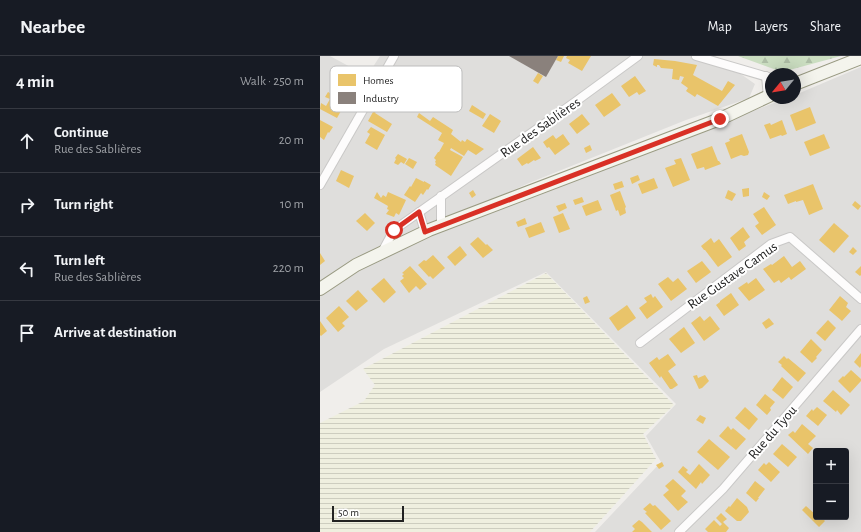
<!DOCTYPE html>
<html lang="en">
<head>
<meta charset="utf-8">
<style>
  body { margin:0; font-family:"Alegreya Sans",sans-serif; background:#242831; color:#f1f3f6 }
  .controls { position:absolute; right:12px; bottom:12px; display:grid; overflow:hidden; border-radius:4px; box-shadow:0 4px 16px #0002 }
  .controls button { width:36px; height:36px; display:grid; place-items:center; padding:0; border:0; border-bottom:1px solid #363941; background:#171b24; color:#f1f3f6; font:20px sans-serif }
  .compass { position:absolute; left:445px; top:12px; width:36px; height:36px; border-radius:50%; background:#171b24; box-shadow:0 4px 16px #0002; rotate:240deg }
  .scale { position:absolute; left:12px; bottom:10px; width:72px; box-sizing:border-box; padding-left:4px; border:2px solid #222; border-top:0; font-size:11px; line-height:14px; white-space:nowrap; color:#222; -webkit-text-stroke:3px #fff; paint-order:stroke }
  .stop { position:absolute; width:12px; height:12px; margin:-9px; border:3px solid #d93025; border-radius:50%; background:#fff }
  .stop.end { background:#d93025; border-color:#fff; box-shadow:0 1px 4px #0008 }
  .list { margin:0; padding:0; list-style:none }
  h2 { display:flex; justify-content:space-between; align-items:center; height:52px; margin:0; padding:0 16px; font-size:17px }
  h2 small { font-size:13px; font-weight:400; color:#9ea1a6 }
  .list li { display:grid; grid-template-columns:26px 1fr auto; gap:12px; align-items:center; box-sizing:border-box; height:64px; padding:0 16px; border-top:1px solid #363941 }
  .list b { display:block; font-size:15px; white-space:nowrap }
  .list p { margin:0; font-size:13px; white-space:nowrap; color:#9ea1a6 }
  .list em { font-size:13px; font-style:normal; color:#9ea1a6 }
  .icon { flex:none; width:22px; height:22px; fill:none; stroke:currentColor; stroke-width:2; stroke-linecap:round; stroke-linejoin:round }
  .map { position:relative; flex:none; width:541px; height:476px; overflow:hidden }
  header { display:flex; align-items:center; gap:24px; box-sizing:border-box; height:56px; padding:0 20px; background:#171b24; border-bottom:1px solid #363941 }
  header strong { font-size:19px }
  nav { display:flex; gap:22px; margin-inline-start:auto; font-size:14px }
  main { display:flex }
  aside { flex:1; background:#171b24 }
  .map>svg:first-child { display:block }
  .residential { fill:#dfdedc; fill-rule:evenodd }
  .farmland { fill:url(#farmland-rules) }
  .forest { fill:url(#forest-firs) }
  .homes { fill:#e9c46a }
  .industry { fill:#8a817c }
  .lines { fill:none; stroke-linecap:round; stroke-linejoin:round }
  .street-casing { stroke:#c9c8c7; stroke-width:10 }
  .secondary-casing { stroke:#999a82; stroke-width:14 }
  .street { stroke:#fdfcfc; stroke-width:8 }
  .secondary { stroke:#f4f4ed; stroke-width:12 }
  .route { stroke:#d93025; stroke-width:5 }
  .labels { text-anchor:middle; stroke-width:4; stroke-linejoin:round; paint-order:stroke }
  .street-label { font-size:14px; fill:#222; stroke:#fff }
  .key { fill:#fff; stroke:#bdbdbd; stroke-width:1 }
  .key-label { font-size:11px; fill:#222 }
</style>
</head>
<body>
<header>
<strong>Nearbee</strong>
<nav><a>Map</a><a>Layers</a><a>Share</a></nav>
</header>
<main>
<aside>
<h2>4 min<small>Walk · 250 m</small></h2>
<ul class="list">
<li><svg class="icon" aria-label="ahead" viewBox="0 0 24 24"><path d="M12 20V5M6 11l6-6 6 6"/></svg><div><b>Continue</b><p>Rue des Sablières</p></div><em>20 m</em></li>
<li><svg class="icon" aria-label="right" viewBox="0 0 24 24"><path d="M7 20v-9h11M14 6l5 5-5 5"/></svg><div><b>Turn right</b></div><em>10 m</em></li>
<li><svg class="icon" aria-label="left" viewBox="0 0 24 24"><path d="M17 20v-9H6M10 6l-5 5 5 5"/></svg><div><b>Turn left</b><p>Rue des Sablières</p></div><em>220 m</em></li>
<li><svg class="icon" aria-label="arrive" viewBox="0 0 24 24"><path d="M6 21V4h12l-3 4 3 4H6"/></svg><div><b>Arrive at destination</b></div></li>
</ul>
</aside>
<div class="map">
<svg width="541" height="476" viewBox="0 0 541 476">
  <defs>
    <pattern id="farmland-rules" width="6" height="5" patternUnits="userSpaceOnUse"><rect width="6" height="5" fill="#efefdf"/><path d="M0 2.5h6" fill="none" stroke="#cdcdbf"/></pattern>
    <pattern id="forest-firs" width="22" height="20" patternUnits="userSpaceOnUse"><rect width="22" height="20" fill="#cbdec1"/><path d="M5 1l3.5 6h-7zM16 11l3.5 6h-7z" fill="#aebea6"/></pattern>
  </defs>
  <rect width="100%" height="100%" fill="#f0eeeb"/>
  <g class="residential">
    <polygon points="0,0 10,0 47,20 60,0 395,0 435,28 429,42 366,64 209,127 24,210 0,227"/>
    <path d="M541,11V476H275L341,406L326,380L356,348L226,216L64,293L0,336V239L30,216L117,175L467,42H475V39ZM496,395H526V461H496Z"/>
  </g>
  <polygon class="farmland" points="226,217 354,349 323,378 336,403 270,476 0,476 0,367 44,345 55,329 43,313"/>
  <polygon class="forest" points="418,0 521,0 462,16"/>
  <g class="homes">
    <polygon points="238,0 244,0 241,6 236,4"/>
    <polygon points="247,0 271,0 262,15 248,7 250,4 246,2"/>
    <polygon points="334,3 355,5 377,9 373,19 402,35 408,25 415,29 398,50 377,38 375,41 366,35 368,32 361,27 364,21 360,20 359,24 352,23 353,13 341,12 339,9 337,9 337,11 333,9"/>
    <polygon points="218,17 223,20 218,28 213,25"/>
    <polygon points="315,20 326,35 319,39 317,36 309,41 301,30"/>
    <polygon points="8,36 26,46 17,62 0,53 1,47 6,50 10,43 5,41"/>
    <polygon points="292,37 301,49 284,61 275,49"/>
    <polygon points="52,48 58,52 55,57 72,68 67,76 48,65 53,56 50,53"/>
    <polygon points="152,49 166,58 163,63 149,55"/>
    <polygon points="490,51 496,67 476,75 470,59"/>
    <polygon points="99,57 110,65 113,61 133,74 131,78 141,86 142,84 145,86 147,83 164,93 156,99 148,94 144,100 131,92 130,94 143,101 131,120 115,109 116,107 115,106 116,104 114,102 118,96 119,96 124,87 118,84 122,77 97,61"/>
    <polygon points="170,58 181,65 174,77 162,70"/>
    <polygon points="262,58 270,68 257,78 249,68"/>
    <polygon points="0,64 13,71 9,77 8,76 4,84 0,81"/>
    <polygon points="462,64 467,78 462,80 461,79 450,83 444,69 450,67 451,69"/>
    <polygon points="51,71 65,79 57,94 45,87 50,78 47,76"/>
    <polygon points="243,78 250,88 235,99 229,91 227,92 223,86 233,79 236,83"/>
    <polygon points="422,78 429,96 428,99 424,100 421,99 411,103 405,87 410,85 409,83"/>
    <polygon points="504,78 510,92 490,100 484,86"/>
    <polygon points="270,89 272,94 266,97 264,92"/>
    <polygon points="392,90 398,105 399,105 401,108 385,114 384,111 377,113 371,98"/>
    <polygon points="213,91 221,102 215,105 214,104 208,108 207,107 202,110 197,103"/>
    <polygon points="78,98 87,103 84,108 81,106 78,109 74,107 76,103 75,102"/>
    <polygon points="89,102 97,106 93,113 85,108"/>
    <polygon points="361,102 370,124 353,131 345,112 356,108 354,104"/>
    <polygon points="21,114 34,120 29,132 16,125"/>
    <polygon points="318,119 320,124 312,128 310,122"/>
    <polygon points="96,122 104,126 104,125 111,129 108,134 107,133 103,139 101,137 95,146 84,139 90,130 91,131"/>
    <polygon points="334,122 338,132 322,138 318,128"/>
    <polygon points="302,125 304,131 295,134 293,128"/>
    <polygon points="493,128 503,153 489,159 483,144 476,146 476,145 468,148 464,139"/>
    <polygon points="429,132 429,140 423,141 422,133"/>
    <polygon points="153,134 156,139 152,142 149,137"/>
    <polygon points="408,134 416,138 412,145 405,142"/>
    <polygon points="300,135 306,151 305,152 306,157 300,160 298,154 296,155 290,139"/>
    <polygon points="57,136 61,142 63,139 66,141 68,136 86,144 79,159 76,157 74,161 66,158 69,154 67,153 68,150 54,142"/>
    <polygon points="444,136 450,140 447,144 442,141"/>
    <polygon points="262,141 264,146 255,149 253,144"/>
    <polygon points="278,144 282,154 266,160 262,150"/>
    <polygon points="535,145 541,150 538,154 532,149"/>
    <polygon points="245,147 247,152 239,156 236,150"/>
    <polygon points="444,151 456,169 442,179 435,170 439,167 433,158"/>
    <polygon points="45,157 55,167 47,175 36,165"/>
    <polygon points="243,157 250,173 239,177 233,161"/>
    <polygon points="205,162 207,168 198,171 196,166"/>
    <polygon points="221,166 225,176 209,182 205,172"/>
    <polygon points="514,167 529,180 514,197 499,184"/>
    <polygon points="423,171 430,181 424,186 426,190 419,195 410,182"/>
    <polygon points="158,181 166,189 167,188 173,194 163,202 150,188"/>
    <polygon points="391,182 394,187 399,183 412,201 398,211 385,194 384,194 381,190"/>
    <polygon points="140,190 147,199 135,210 127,201"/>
    <polygon points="533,191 537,195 533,199 529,196"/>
    <polygon points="0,197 5,205 0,209"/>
    <polygon points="113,199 125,212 113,223 110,220 109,221 98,209 104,204 106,205"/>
    <polygon points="464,200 472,211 480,205 486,213 471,224 469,221 461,227 459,224 454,227 443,213 451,208 452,209"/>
    <polygon points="382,205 391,216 376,227 367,215"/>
    <polygon points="90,210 107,228 100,234 96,230 89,237 80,225 84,222 82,220 84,218 82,217"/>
    <polygon points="541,210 541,219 540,220 535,216"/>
    <polygon points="348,221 353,226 358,222 367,233 351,245 338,228"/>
    <polygon points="64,222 76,236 64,247 51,233"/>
    <polygon points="436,222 445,234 429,245 418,232 427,226 428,228"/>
    <polygon points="38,234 48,245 36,255 26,245"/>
    <polygon points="411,237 419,249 404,260 396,249 400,246 400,245"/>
    <polygon points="331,238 333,242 335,240 343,251 327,263 319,252 327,246 324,242"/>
    <polygon points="267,240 270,246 265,248 263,242"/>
    <polygon points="520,240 528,247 526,251 531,255 522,265 509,254"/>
    <polygon points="307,249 316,262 298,275 289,262"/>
    <polygon points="19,250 29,261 22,267 25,270 18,276 6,262"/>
    <polygon points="380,260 384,265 390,260 400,273 384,285 371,267"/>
    <polygon points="449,262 454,268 446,273 442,267"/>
    <polygon points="508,264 516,272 505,285 496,277"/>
    <polygon points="0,265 7,275 1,280 0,279"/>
    <polygon points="364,271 375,287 361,297 349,283"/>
    <polygon points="491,283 502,294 496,301 497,302 492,307 480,296"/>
    <polygon points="541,297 541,310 540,312 534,306"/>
    <polygon points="348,298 356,309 348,315 358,329 352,333 350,333 341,320 340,322 329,307 337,301 339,304"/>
    <polygon points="464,300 467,303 468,302 486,317 478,326 461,310 462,309 458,306"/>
    <polygon points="531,314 541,323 541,325 530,337 518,325 523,320 524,321"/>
    <polygon points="377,319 378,322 385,319 389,325 382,332 379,333 373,320"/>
    <polygon points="462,321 473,331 463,343 452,334"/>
    <polygon points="513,334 530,349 521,359 517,354 516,356 503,345"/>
    <polygon points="445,338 455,346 450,352 451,354 447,359 436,349"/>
    <polygon points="425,351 438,363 429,374 415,362"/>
    <polygon points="497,351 507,359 498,370 486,360 492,353 493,355"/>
    <polygon points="380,359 386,362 383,368 376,364"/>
    <polygon points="482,368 496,380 488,388 493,392 488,398 468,379 473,375 475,377"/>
    <polygon points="408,370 411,374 413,372 426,383 416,394 399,380"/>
    <polygon points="389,383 410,401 398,414 377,396"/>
    <polygon points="462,388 477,401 468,411 453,398"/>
    <polygon points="342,406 344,410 339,413 336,409"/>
    <polygon points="449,406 460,416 451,426 438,414 444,407 446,409"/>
    <polygon points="379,408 390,419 382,428 381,426 376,433 358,416 363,410 368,414 366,416 370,419"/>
    <polygon points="353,423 366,435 361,440 368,446 358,455 343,439 349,434 345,430"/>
    <polygon points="435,425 445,433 438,442 439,442 436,446 426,437"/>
    <polygon points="417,442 427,451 429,456 421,465 417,465 405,455 409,450 410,451"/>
    <polygon points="330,447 333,450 335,449 351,465 341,474 325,457 327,456 323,453"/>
    <polygon points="486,450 496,459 496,461 501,461 505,465 499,471 482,454"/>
    <polygon points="401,457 407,463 403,466 409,472 406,476 388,476 385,473 394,464 400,470 402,468 396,462"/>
    <polygon points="319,464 322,466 332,476 312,476 315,473 312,470"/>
  </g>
  <polygon class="industry" points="189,0 238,0 226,21"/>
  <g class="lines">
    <g class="street-casing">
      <g id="street">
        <polyline points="376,0 451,22"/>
        <polyline points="446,20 448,41"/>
        <polyline points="0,129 74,0"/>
        <polyline points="121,140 121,170"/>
        <polyline points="99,156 105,176"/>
        <polyline points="62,196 74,174 255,46 318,0"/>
        <polyline points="320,287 451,188 470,181 541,243"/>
        <polyline points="359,476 403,433 541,273"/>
      </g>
    </g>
    <g class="secondary-casing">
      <g id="secondary">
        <polyline points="475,28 541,2"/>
        <polyline points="0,233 36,209 109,174 400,63 451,39"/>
      </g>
    </g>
    <use href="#street" class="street"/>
    <use href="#secondary" class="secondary"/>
  </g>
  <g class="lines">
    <polyline class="route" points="74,174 99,156 105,176 400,63"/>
  </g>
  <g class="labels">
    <g class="street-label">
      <text transform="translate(220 71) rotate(-35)" y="5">Rue des Sablières</text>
      <text transform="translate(412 219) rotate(-35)" y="5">Rue Gustave Camus</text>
      <text transform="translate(452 376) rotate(-49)" y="5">Rue du Tyou</text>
    </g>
  </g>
  <rect x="10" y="10" width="132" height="46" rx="6" class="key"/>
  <rect x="18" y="18" width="18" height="12" fill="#e9c46a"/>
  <rect x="18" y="36" width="18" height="12" fill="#8a817c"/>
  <g class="key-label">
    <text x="43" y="28">Homes</text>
    <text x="43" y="46">Industry</text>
  </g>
</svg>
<div class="controls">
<button>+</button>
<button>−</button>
</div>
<svg class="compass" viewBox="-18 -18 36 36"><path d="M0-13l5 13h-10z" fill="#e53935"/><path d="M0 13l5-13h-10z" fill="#9ea1a6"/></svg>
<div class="scale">50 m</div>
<div class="stop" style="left:74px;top:174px"></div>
<div class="stop end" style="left:400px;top:63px"></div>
</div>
</main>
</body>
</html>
